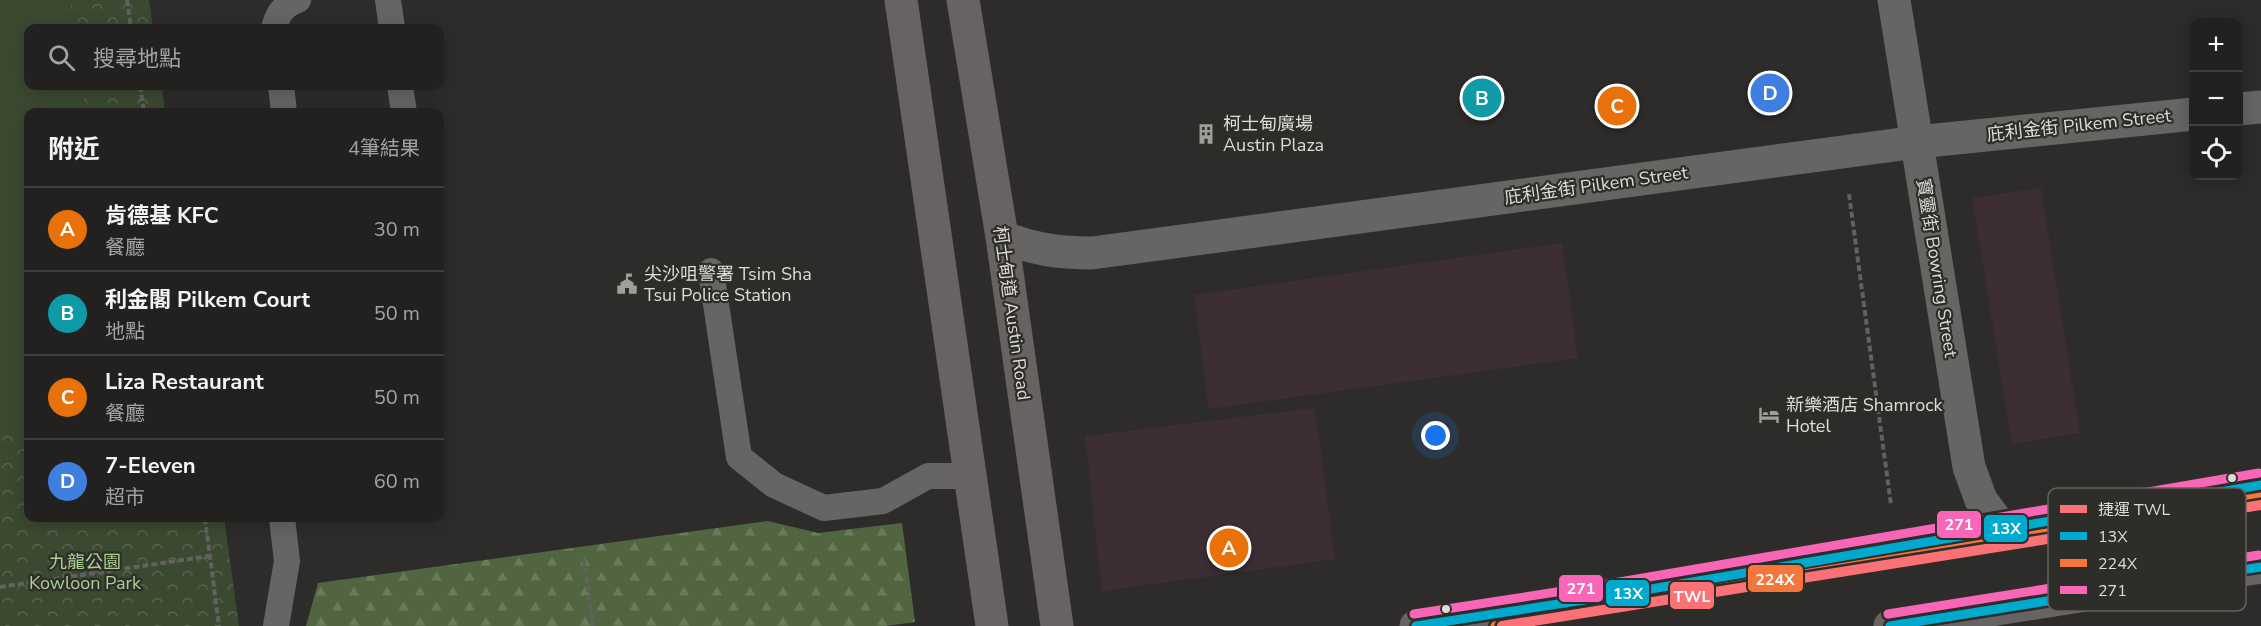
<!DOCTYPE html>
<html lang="zh-TW">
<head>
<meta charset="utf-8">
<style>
  body { margin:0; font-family:"Nunito Sans","Noto Sans TC",sans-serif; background:#2a2929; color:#f1f3f6 }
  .controls { position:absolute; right:18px; top:18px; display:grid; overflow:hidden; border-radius:12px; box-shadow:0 3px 15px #0003 }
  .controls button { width:54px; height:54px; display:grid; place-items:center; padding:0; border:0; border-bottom:2px solid #3f3e3e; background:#222120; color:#f1f3f6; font:30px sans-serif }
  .you { position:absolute; left:1436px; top:436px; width:21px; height:21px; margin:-15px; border:4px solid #fff; border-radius:50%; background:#1a73e8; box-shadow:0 0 0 9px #1a73e833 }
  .badge { display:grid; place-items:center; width:39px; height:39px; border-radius:50%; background:#9f9e9c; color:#fff; font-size:20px; font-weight:700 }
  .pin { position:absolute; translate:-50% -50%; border:3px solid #fff; box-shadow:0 2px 6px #0006 }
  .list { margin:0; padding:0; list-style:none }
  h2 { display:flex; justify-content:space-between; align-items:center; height:78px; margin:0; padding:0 24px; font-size:26px }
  h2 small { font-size:20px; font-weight:400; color:#a2a3a5 }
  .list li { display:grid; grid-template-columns:39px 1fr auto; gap:18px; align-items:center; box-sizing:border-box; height:84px; padding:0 24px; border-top:2px solid #3f3e3e }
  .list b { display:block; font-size:22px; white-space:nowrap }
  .list p { margin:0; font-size:20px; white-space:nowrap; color:#a2a3a5 }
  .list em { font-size:20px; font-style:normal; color:#a2a3a5 }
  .icon { flex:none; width:33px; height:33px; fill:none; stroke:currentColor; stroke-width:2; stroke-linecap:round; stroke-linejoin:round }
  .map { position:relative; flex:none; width:2261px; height:626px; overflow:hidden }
  .search { position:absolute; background:#222120; box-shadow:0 3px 15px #0003; left:24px; top:24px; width:420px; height:66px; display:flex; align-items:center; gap:15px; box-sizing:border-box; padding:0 21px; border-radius:12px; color:#a2a3a5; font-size:22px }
  .panel { position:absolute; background:#222120; box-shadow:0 3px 15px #0003; left:24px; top:108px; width:420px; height:414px; border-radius:12px }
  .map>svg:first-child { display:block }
  .commercial { fill:#3d2e35 }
  .forest { fill:url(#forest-firs) }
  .park { fill:url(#park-crowns) }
  .pitch { fill:#3c4931 }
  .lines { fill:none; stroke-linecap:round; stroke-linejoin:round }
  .path { stroke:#616160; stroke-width:4; stroke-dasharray:6 3; stroke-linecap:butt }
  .service { stroke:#666564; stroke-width:26 }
  .minor { stroke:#666564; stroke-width:33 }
  .secondary { stroke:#676363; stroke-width:33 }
  .bus-1-casing { stroke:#2e2d29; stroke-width:14 }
  .bus-2-casing { stroke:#2e2d29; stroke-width:14 }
  .bus-3-casing { stroke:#2e2d29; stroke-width:14 }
  .bus-1 { stroke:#00a9ce; stroke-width:9 }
  .bus-2 { stroke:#f5763a; stroke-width:9 }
  .bus-3 { stroke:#fa66b7; stroke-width:9 }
  .metro-1-casing { stroke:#2e2d29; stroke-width:15 }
  .metro-1 { stroke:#fc7176; stroke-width:10 }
  .bus-dot { fill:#dddcd9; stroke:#2e2d29; stroke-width:2 }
  .labels { text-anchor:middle; stroke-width:4.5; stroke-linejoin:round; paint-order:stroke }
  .poi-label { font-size:18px; fill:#dddcd9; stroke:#2e2d29; text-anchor:start }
  .street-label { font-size:18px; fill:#dddcd9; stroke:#2e2d29 }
  .park-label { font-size:18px; fill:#abd18e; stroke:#2e2d29 }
  .key { fill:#2e2d29; stroke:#63625e; stroke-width:1.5 }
  .key-label { font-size:16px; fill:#dddcd9 }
  .line-badge { stroke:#2e2d29; stroke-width:2 }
  .badge-label { font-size:16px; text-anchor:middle; font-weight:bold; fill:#fff }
</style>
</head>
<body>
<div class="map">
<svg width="2261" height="626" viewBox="0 0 2261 626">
  <defs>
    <pattern id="forest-firs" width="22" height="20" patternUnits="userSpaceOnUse" patternTransform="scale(1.5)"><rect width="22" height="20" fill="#516540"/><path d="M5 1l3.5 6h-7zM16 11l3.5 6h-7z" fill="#6a7a5b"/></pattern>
    <pattern id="park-crowns" width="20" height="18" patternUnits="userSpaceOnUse" patternTransform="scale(1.5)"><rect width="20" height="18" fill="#3c4931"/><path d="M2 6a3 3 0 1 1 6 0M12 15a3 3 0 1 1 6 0" fill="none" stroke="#58634e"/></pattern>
  </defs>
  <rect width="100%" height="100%" fill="#2d2c2a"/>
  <g class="commercial">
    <polygon points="2041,188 2080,433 2012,444 1972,198"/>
    <polygon points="1562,243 1578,358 1209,409 1194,295"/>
    <polygon points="1315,408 1335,559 1102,591 1085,436"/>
  </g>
  <polygon class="forest" points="768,521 818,533 902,523 915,622 886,626 306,626 318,583"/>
  <polygon class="park" points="0,0 149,0 153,28 28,28 28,86 162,86 165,112 28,112 28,518 224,518 239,626 0,626"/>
  <polygon class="pitch" points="0,0 70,0 74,28 28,28 28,86 82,86 86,112 28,112 28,430 0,434"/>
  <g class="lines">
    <g class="path">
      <polyline points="127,0 131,28"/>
      <polyline points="140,86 144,112"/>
      <polyline points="1849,194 1891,505"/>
      <polyline points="205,518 219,626"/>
      <polyline points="584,559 593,626"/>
      <polyline points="0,587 210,556"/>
    </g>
    <g class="service">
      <polyline points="388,0 392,28"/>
      <path d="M274,28C278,13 283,6 298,0"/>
      <polyline points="281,86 284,112"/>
      <polyline points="400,86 404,112"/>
      <polyline points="711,271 739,457 774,485 824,508 883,501 928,476 971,476"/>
      <polyline points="276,626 287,561 282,518"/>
    </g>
    <g class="minor">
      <polyline points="1894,0 1969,467 1981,500 2002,528"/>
      <polyline points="2238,109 2261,107"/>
      <path d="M1002,237C1032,249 1059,253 1092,253L1917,142L2194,114"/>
    </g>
    <g class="secondary">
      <polyline points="901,0 992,626"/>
      <polyline points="963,0 1002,237 1057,626"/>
      <polyline points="1416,626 1610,596 2261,485"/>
      <polyline points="1890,626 2261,567"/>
    </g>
    <g class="bus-1-casing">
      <g id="bus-1">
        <polyline points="1416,626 1610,596 2261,485"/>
        <polyline points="1890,626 2261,567"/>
      </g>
    </g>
    <g class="bus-2-casing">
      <polyline id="bus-2" points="1495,626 2261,497"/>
    </g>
    <g class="bus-3-casing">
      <g id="bus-3">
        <polyline points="1414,614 1608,584 2259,473"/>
        <polyline points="1888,614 2259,555"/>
      </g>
    </g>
    <use href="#bus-1" class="bus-1"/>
    <use href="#bus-2" class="bus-2"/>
    <use href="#bus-3" class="bus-3"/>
    <g class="metro-1-casing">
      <polyline id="metro-1" points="1502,626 2261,505"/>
    </g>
    <use href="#metro-1" class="metro-1"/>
  </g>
  <defs>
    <g id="building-bare" transform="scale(1.62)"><path d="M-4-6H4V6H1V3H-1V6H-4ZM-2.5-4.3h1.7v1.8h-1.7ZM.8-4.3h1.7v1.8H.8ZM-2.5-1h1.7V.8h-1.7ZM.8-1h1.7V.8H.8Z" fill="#9f9e9c" stroke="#2e2d29" stroke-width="2.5" paint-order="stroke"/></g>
    <g id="civic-bare" transform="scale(1.62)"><path d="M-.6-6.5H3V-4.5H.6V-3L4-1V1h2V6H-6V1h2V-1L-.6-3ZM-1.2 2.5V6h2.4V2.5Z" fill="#9f9e9c" stroke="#2e2d29" stroke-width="2.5" paint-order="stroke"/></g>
    <g id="hotel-bare" transform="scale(1.62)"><path d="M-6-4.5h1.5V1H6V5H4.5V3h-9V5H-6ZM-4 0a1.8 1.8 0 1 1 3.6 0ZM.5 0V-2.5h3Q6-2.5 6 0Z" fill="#9f9e9c" stroke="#2e2d29" stroke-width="2.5" paint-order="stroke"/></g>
  </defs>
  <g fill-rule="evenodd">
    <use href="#building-bare" x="1206" y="134"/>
    <use href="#civic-bare" x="627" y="284"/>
    <use href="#hotel-bare" x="1769" y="415"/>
  </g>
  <g class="bus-dot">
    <circle cx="2232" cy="478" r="5"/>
    <circle cx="1446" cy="609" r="5"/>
  </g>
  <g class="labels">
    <g class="poi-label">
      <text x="1223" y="130">柯士甸廣場<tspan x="1223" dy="21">Austin Plaza</tspan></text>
      <text x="644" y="280">尖沙咀警署 Tsim Sha<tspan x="644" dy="21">Tsui Police Station</tspan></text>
      <text x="1786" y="411">新樂酒店 Shamrock<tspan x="1786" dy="21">Hotel</tspan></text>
    </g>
    <g class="street-label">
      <text transform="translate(2079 125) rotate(-6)" y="6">庇利金街 Pilkem Street</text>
      <text transform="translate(1596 185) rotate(-8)" y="6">庇利金街 Pilkem Street</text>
      <text transform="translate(1937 268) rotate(81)" y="6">寶靈街 Bowring Street</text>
      <text transform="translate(1012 313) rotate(82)" y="6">柯士甸道 Austin Road</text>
    </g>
    <g class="park-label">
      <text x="85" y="568">九龍公園<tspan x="85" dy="21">Kowloon Park</tspan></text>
    </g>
  </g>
  <rect x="2048" y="488" width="198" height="123" rx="9" class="key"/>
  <rect x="2060" y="505" width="27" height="8" fill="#fc7176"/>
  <rect x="2060" y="532" width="27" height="8" fill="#00a9ce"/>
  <rect x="2060" y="559" width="27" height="8" fill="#f5763a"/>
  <rect x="2060" y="586" width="27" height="8" fill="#fa66b7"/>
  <g class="key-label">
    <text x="2098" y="515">捷運 TWL</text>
    <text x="2098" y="542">13X</text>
    <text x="2098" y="569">224X</text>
    <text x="2098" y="596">271</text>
  </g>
  <g class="line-badge">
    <rect x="1936" y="510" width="46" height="29" rx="6" fill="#fa66b7"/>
    <rect x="1983" y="514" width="45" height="29" rx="6" fill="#00a9ce"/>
    <rect x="1747" y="564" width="57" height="29" rx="6" fill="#f5763a"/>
    <rect x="1558" y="574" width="46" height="29" rx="6" fill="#fa66b7"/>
    <rect x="1605" y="579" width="45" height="28" rx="6" fill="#00a9ce"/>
    <rect x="1669" y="581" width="46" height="29" rx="6" fill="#fc7176"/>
  </g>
  <g class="badge-label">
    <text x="1959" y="530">271</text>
    <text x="2006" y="534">13X</text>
    <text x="1775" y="585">224X</text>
    <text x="1581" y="594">271</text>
    <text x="1628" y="599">13X</text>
    <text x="1692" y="602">TWL</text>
  </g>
</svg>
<div class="controls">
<button>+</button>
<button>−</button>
<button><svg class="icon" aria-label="locate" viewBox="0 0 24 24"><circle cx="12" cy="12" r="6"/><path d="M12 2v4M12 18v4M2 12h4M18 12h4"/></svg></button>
</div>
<div class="you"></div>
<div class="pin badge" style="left:1229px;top:548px;background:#e8710a">A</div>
<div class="pin badge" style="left:1482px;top:98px;background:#0f9aa8">B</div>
<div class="pin badge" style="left:1617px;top:106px;background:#e8710a">C</div>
<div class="pin badge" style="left:1770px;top:93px;background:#3f7fe0">D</div>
<div class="search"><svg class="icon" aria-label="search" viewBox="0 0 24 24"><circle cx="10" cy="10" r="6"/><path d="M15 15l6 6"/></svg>搜尋地點</div>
<section class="panel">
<h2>附近<small>4筆結果</small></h2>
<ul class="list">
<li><span class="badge" style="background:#e8710a">A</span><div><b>肯德基 KFC</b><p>餐廳</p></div><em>30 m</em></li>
<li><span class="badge" style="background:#0f9aa8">B</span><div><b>利金閣 Pilkem Court</b><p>地點</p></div><em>50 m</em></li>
<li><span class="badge" style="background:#e8710a">C</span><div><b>Liza Restaurant</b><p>餐廳</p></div><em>50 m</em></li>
<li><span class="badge" style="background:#3f7fe0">D</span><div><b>7-Eleven</b><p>超市</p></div><em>60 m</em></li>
</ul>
</section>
</div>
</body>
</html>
